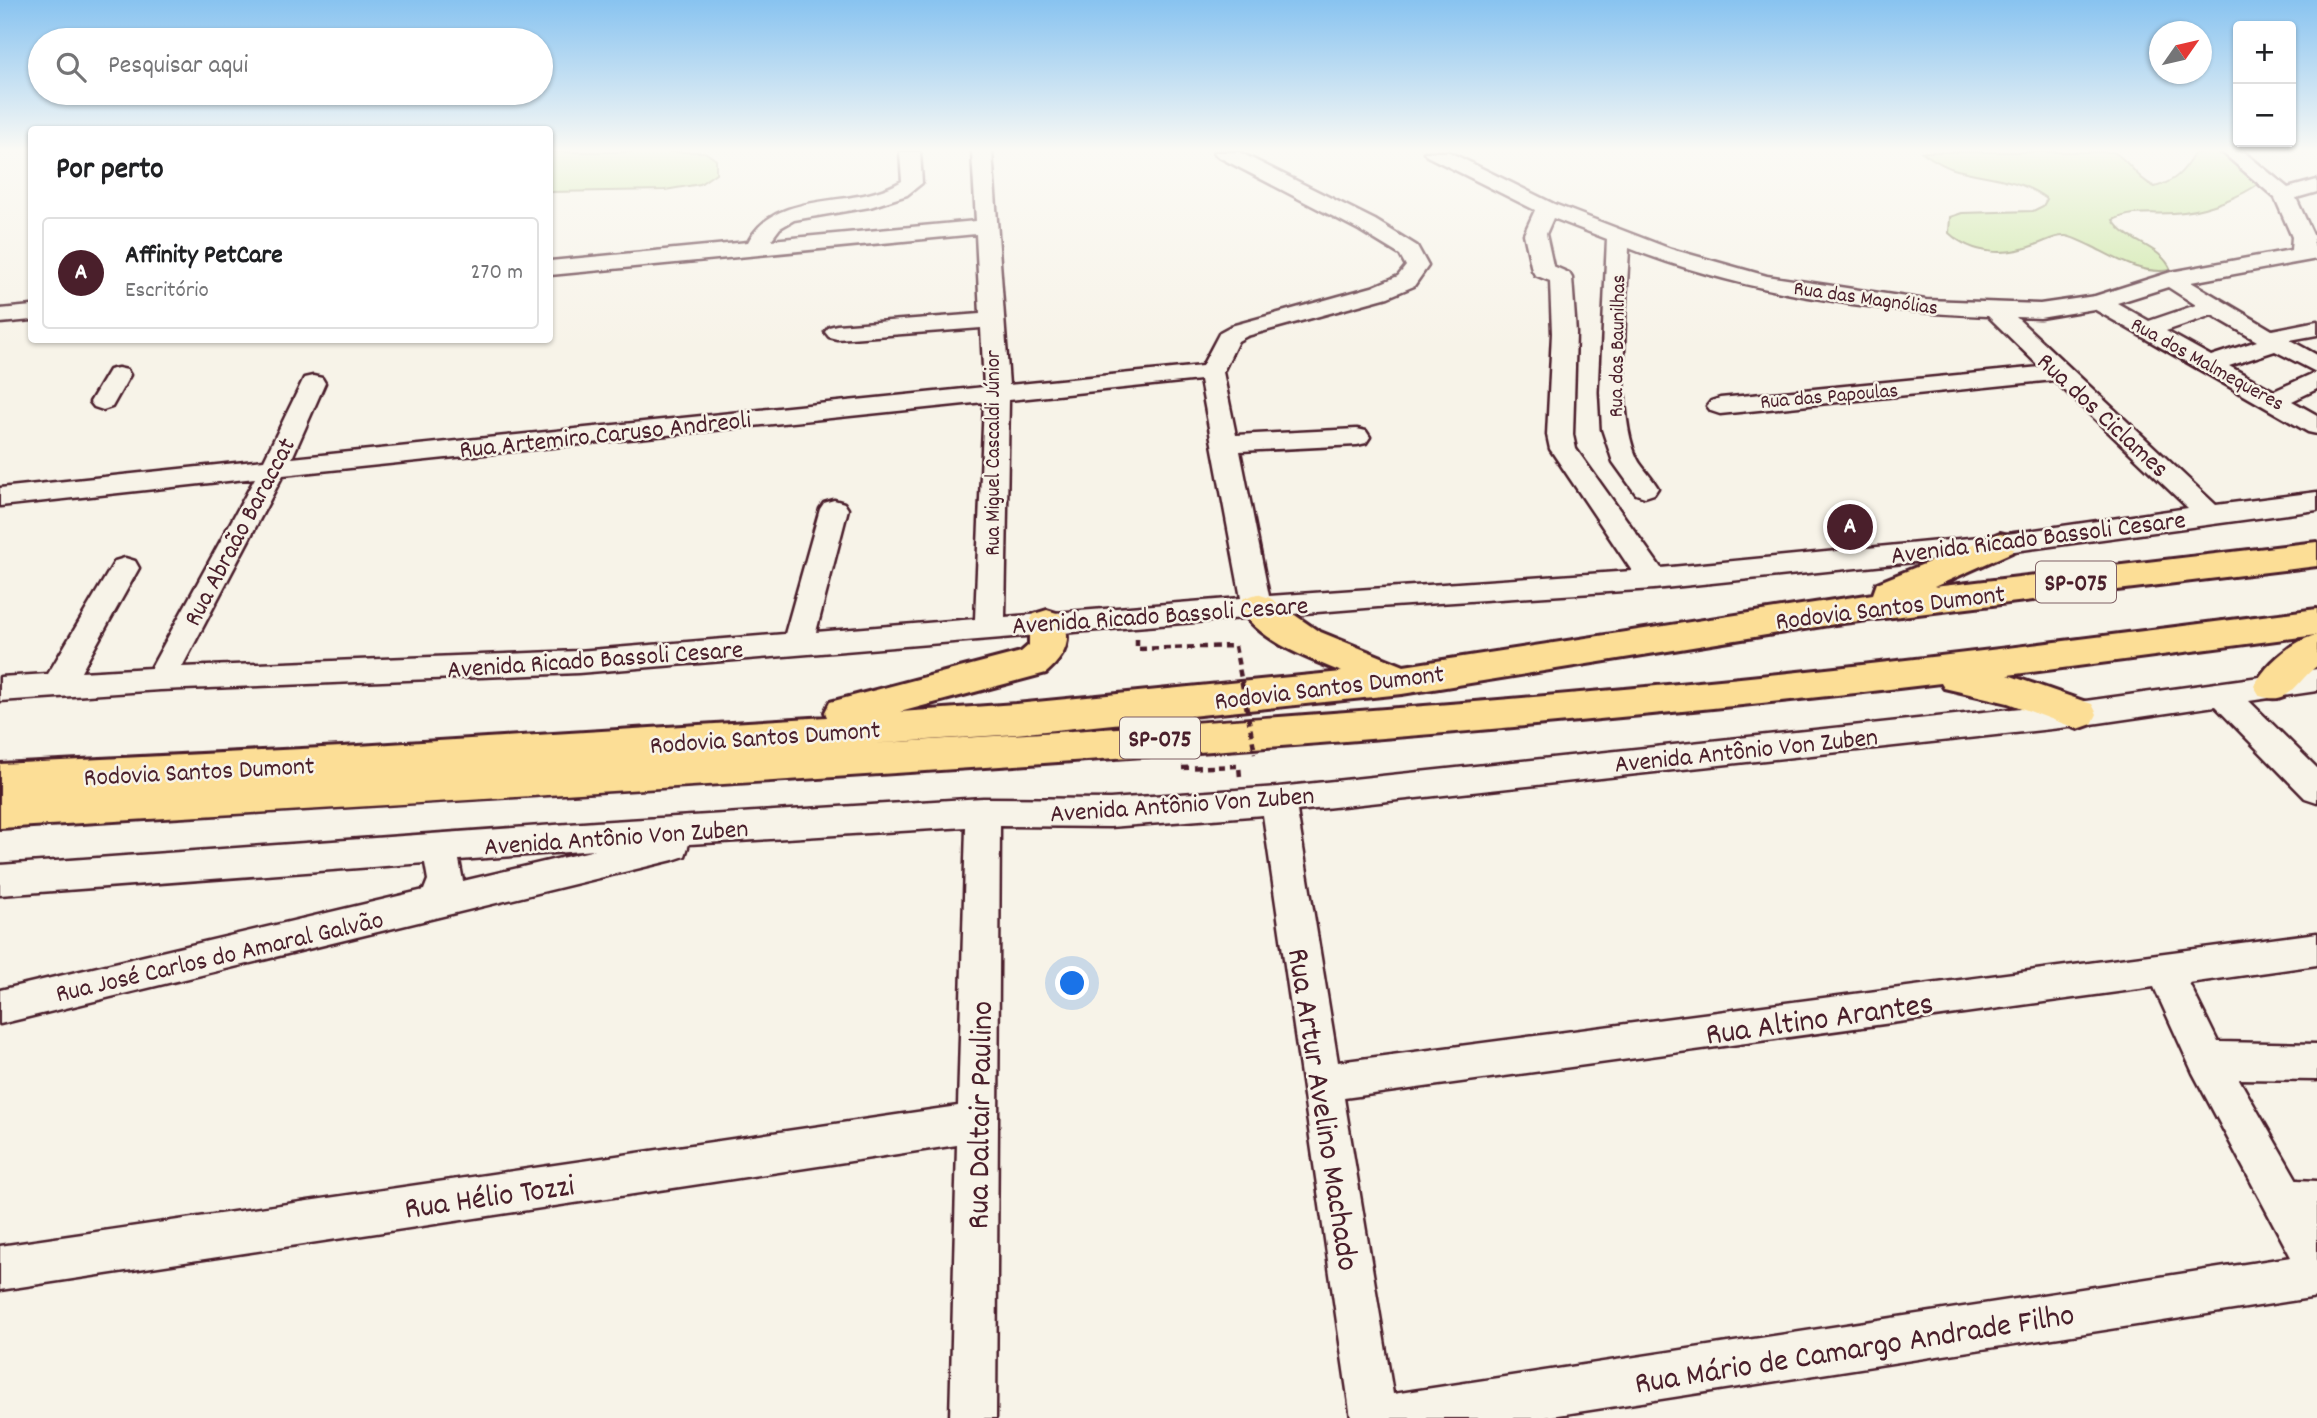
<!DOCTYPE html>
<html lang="pt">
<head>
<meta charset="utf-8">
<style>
  body { margin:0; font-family:Dekko,sans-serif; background:#f6f6f6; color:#202124 }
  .controls { position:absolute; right:21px; top:21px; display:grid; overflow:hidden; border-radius:7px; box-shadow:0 2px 5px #0004 }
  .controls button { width:63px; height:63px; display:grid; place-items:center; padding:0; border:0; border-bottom:2px solid #e0e0e0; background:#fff; color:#202124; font:35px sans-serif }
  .compass { position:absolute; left:2149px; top:21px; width:63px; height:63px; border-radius:50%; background:#fff; box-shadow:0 2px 5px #0004; rotate:56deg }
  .you { position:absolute; left:1073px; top:984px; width:24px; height:24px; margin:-18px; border:5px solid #fff; border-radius:50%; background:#1a73e8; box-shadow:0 0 0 10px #1a73e833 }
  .badge { display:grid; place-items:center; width:46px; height:46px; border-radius:50%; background:#4a1f2b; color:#fff; font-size:23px; font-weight:700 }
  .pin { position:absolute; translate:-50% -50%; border:4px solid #fff; box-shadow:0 2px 7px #0006 }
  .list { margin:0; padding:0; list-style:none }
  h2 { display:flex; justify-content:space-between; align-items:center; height:91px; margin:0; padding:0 28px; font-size:30px }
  h2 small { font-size:23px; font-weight:400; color:#757577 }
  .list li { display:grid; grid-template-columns:46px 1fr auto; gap:21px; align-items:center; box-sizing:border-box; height:112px; margin:0 14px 14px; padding:0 14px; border:2px solid #e0e0e0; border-radius:7px }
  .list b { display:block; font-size:26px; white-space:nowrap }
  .list p { margin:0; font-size:23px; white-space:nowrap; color:#757577 }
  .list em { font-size:23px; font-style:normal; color:#757577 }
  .icon { flex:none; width:38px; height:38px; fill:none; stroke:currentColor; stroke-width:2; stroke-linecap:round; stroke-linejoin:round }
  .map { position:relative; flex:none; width:2317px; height:1418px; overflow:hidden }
  .search { position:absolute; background:#fff; box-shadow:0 2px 5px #0004; left:28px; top:28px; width:525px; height:77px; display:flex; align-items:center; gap:18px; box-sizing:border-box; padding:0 24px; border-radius:38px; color:#757577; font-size:26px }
  .panel { position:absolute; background:#fff; box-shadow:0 2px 5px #0004; left:28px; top:126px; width:525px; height:217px; border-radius:7px }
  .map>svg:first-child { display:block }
  .green { fill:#c7e59d; stroke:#888264; stroke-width:2 }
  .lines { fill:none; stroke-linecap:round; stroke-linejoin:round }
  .minor-casing { stroke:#4a1f2b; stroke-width:5 }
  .highway-casing { stroke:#4a1f2b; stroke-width:6 }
  .path { stroke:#4a1f2b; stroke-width:4.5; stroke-dasharray:7 5; stroke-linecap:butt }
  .minor { fill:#f7f3e8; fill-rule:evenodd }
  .highway { fill:#fcde96; fill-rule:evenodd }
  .path-bridge { stroke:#4a1f2b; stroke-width:4.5; stroke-dasharray:7 5; stroke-linecap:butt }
  .labels { text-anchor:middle; stroke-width:5; stroke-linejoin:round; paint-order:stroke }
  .far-street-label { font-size:21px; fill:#4a1f2b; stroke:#f7f3e8 }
  .shield { fill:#f7f3e8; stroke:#7e5f64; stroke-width:2 }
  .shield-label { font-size:24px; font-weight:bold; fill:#4a1f2b }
  .street-label { font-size:26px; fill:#4a1f2b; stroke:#f7f3e8 }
  .near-street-label { font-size:32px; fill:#4a1f2b; stroke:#f7f3e8 }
</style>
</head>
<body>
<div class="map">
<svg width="2317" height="1418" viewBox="0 0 2317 1418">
  <rect width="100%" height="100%" fill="#f7f3e8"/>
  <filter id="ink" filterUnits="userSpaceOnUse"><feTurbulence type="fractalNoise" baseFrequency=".0143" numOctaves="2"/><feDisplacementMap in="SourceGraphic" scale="14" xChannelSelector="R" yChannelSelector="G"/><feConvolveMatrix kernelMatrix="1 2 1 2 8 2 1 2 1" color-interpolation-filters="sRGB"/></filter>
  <g filter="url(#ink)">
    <g class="green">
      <polygon points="550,152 705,152 716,160 716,173 700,184 665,190 550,192"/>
      <path d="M1922,152H2114C2132,164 2134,176 2155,187C2176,181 2184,171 2194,154C2223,146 2240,165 2261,182C2241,197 2208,209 2184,212C2159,216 2136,209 2113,220C2126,243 2161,245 2171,270C2141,275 2117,259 2091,246C2084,243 2073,237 2066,236C2054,235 2045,242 2035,245C2006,256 1973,255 1949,233L1950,217L1962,213L2033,211L2043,206L2047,199C2019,178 1989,178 1957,170C1944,167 1932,159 1922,152Z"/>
    </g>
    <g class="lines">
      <g class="minor-casing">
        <g id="minor">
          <path d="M900,152H920L922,183L907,195L870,207L794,220L780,228L771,240L976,221L972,152H992L1009,385L1202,366L1220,332L1231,326L1372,287L1398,276L1406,266L1400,255L1359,230L1217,156L1214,152H1239L1375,220L1417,246L1428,266L1414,286L1388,297L1247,336L1238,341L1223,372L1236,435L1357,429L1366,431L1370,437L1366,443L1357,445L1240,451L1269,596L1632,571L1550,449L1547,435L1552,333L1550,281L1535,275L1532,270L1524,234L1535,210L1427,156L1424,152H1449L1554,204L1671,249L1767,276L1926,300L2040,304L2095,296L2171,272L2291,250L2292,237L2275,198L2222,152H2244L2288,188L2317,180V192L2296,198L2314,237L2313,246L2317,245V259L2191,282L2272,330L2317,321V335L2290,340L2317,355V389L2292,401L2317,415V434L2308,432L2094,309L2040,318L2016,317L2216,505L2317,492V510L2000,553L1654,589L1378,607L578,673L160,690L0,701V677L48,674L115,561L125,558L135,561L139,568L81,672L151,668L255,478L0,506V488L264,460L304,378L313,376L322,378L325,383L292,458L984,387L981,328L837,339L829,337L825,332L829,327L837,325L980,314L976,234L550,275V261L748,242C777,187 853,211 902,181ZM1553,218L1607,239L1600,392L1602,429L1613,462L1636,494L1645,497L1654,494L1658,488C1653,479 1645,471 1639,462C1614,417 1627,301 1629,248C1737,291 1872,312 1988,316L2040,367L1720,398L1711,401L1707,406L1711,411L1720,414L2054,380L2188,508L2000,535L1661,568L1576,449L1573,435L1576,333L1572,278L1569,273L1553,266L1546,234ZM2168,287L2196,305L2149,321L2117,303ZM2212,315L2257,341L2211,356L2166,331ZM2275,351L2316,372L2274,391L2229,366ZM1200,380L1241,598L1005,617L1009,400ZM984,402L975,619L816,632L848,509L844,503L834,500L824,503L820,509L785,634L578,651L182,667L283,475Z"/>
          <polygon points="32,306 32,320 0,323 0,309"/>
          <polygon points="118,368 127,370 130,375 112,407 103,410 94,407 90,402 109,370"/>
          <path d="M2317,669V691L2249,701L2317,768V802L2305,798L2215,706L2078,726L1297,811L1338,1062L2317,933V965L2189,983L2218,1042L2317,1044V1080L2239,1079L2297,1180L2317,1181V1297L1539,1418H1351L1263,815L1110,827L1000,826L996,1418H950L957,1145L0,1290V1246L958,1106L966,827L689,844L685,856L673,860L0,1024V990L424,890L428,880L425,863L0,895V865L596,822L983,798L1110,799L1278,787L2078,702ZM595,850L463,881L459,860ZM2154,987L2193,1073L2291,1257L1393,1394L1344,1098Z"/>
        </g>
      </g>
      <g class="highway-casing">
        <path id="highway" d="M2000,533L2012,536L2017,544L2012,552L1934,587L2317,542V566L1835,624L1402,694L1016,734L868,744C1138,727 1408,710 1678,684C1891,664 2104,636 2317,609V666C2295,682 2291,706 2260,696L2254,686C2267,663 2291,642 2316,635L2008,675L2092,704L2097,714L2092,724L2078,729L2008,703L1944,688L1941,683C1633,720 1325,744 1015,765C677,788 339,808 0,828V764L342,747L827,717L825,712L830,702L1021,652L1029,645V623L1034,614L1047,610L1060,614C1074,639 1066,655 1046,673L900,712L1016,704L1342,672C1307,658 1259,641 1239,607L1244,598L1257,594L1270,598L1318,631L1404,666L1873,594L1877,583Z"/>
      </g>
      <g class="path">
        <polyline points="1137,639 1137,649 1235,646"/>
        <polyline points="1182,768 1239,766 1240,777"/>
      </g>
      <use href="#minor" class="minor"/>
      <use href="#highway" class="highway"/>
      <polyline class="path-bridge" points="1235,646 1255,753"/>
    </g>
  </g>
  <linearGradient id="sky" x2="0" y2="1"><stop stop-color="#88c3f0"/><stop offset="0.43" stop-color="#fbfaf5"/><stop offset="1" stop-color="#fbfaf5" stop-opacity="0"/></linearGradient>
  <rect width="2317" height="350" fill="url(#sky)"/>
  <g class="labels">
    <g class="far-street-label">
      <text transform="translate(1866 297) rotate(8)" y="7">Rua das Magnólias</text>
      <text transform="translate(1616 346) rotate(-89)" y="7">Rua das Baunilhas</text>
      <text transform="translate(2208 363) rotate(29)" y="7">Rua dos Malmequeres</text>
      <text transform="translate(1829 395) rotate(-5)" y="7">Rua das Papoulas</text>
      <text transform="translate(992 453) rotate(-90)" y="7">Rua Miguel Cascaldi Júnior</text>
    </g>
    <g class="shield">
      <rect x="2036" y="561.5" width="80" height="41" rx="5"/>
      <rect x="1120" y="717.5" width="80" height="41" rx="5"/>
    </g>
    <g class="shield-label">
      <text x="2076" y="590">SP-075</text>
      <text x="1160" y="746">SP-075</text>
    </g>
    <g class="street-label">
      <text transform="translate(2104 414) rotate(43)" y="9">Rua dos Ciclames</text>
      <text transform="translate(605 433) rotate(-6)" y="9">Rua Artemiro Caruso Andreoli</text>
      <text transform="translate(238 531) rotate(-62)" y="9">Rua Abraão Baraccat</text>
      <text transform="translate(2038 536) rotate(-7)" y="9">Avenida Ricado Bassoli Cesare</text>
      <text transform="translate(1890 606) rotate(-7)" y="9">Rodovia Santos Dumont</text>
      <text transform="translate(1160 614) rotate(-4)" y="9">Avenida Ricado Bassoli Cesare</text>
      <text transform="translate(595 658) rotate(-4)" y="9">Avenida Ricado Bassoli Cesare</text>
      <text transform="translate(1329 686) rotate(-7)" y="9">Rodovia Santos Dumont</text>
      <text transform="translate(765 736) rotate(-4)" y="9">Rodovia Santos Dumont</text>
      <text transform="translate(1746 749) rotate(-6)" y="9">Avenida Antônio Von Zuben</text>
      <text transform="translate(199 770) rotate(-3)" y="9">Rodovia Santos Dumont</text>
      <text transform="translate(1182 803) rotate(-4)" y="9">Avenida Antônio Von Zuben</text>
      <text transform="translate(616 836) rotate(-4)" y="9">Avenida Antônio Von Zuben</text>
      <text transform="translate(219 955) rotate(-13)" y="9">Rua José Carlos do Amaral Galvão</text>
    </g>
    <g class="near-street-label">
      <text transform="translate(1819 1017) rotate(-8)" y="11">Rua Altino Arantes</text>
      <text transform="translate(1325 1109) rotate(81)" y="11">Rua Artur Avelino Machado</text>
      <text transform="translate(978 1115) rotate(-89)" y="11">Rua Daltair Paulino</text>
      <text transform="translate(489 1195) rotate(-8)" y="11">Rua Hélio Tozzi</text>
      <text transform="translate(1854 1347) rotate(-9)" y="11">Rua Mário de Camargo Andrade Filho</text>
    </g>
  </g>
</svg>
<div class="controls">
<button>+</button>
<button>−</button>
</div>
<svg class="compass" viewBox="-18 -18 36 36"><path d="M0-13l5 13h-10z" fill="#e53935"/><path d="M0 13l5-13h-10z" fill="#757577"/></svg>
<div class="you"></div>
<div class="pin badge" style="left:1850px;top:527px">A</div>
<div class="search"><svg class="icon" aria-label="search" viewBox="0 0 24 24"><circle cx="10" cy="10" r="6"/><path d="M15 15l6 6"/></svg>Pesquisar aqui</div>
<section class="panel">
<h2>Por perto<small></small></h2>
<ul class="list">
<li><span class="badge">A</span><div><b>Affinity PetCare</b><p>Escritório</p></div><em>270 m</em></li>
</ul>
</section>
</div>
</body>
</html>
